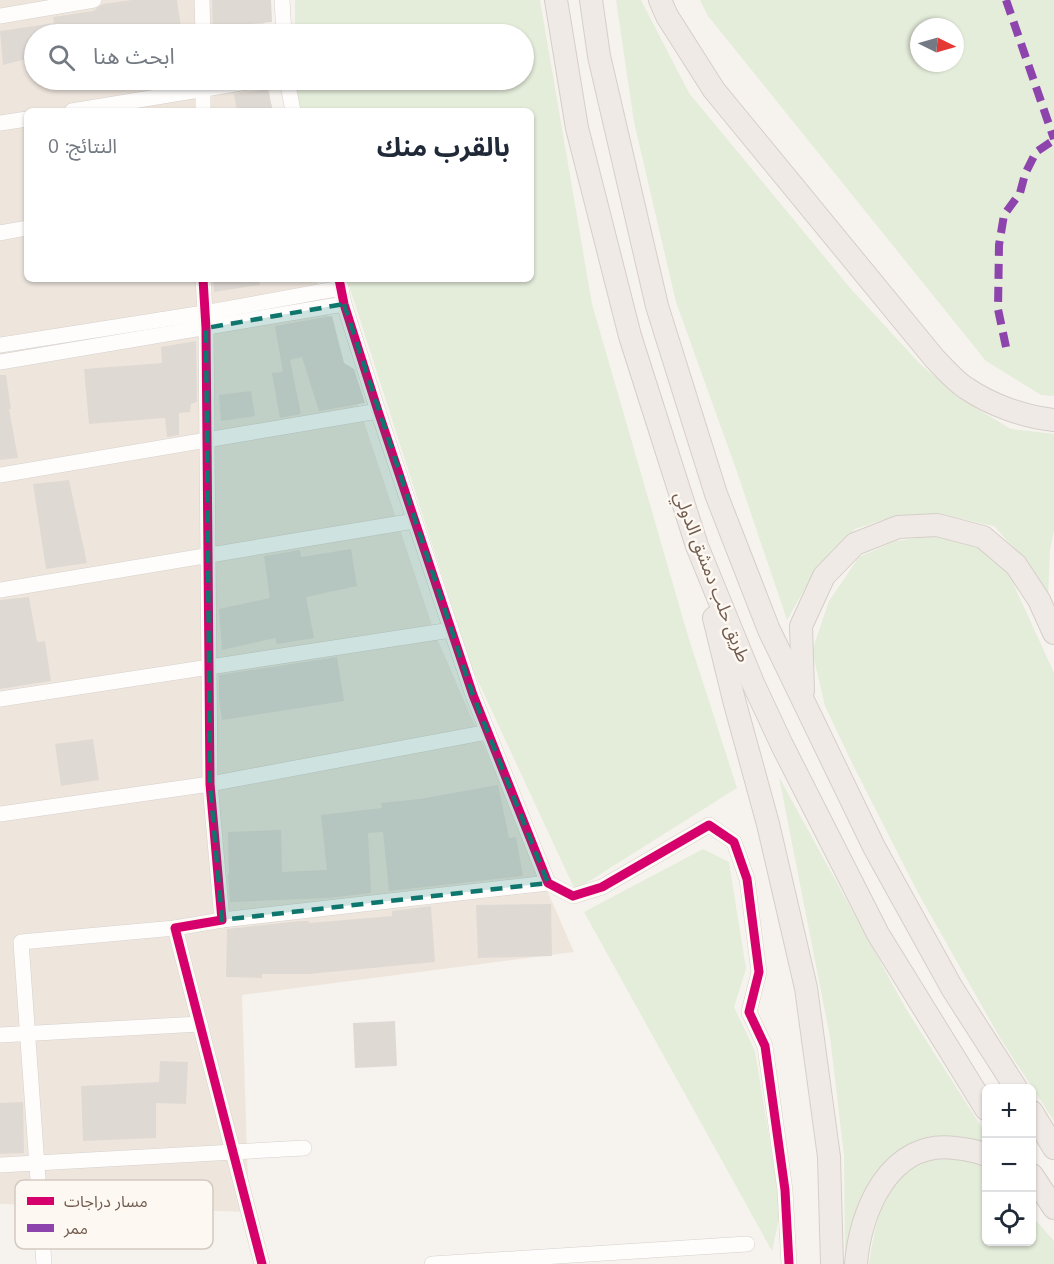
<!DOCTYPE html>
<html lang="ar">
<head>
<meta charset="utf-8">
<style>
  body { margin:0; font-family:"PT Sans","Noto Sans Arabic",sans-serif; background:#f2f2f3; color:#1f2937; direction:rtl }
  .controls { position:absolute; right:18px; bottom:18px; display:grid; overflow:hidden; border-radius:9px; box-shadow:0 2px 4px #0004 }
  .controls button { width:54px; height:54px; display:grid; place-items:center; padding:0; border:0; border-bottom:2px solid #e0e1e3; background:#fff; color:#1f2937; font:30px sans-serif }
  .compass { position:absolute; left:910px; top:18px; width:54px; height:54px; border-radius:50%; background:#fff; box-shadow:0 2px 4px #0004; rotate:95deg }
  .list { margin:0; padding:0; list-style:none }
  h2 { display:flex; justify-content:space-between; align-items:center; height:78px; margin:0; padding:0 24px; font-size:26px }
  h2 small { font-size:20px; font-weight:400; color:#747a83 }
  .icon { flex:none; width:33px; height:33px; fill:none; stroke:currentColor; stroke-width:2; stroke-linecap:round; stroke-linejoin:round }
  .map { position:relative; flex:none; width:1054px; height:1264px; overflow:hidden; direction:ltr }
  .search { position:absolute; background:#fff; box-shadow:0 2px 4px #0004; left:24px; top:24px; width:510px; height:66px; display:flex; align-items:center; gap:15px; box-sizing:border-box; padding:0 21px; border-radius:33px; color:#747a83; font-size:22px }
  .panel { position:absolute; background:#fff; box-shadow:0 2px 4px #0004; left:24px; top:108px; width:510px; height:174px; border-radius:9px; direction:rtl }
  .map>svg:first-child { display:block }
  .residential { fill:#eee6dd }
  .green { fill:#e4ecda; fill-rule:evenodd }
  .building { fill:#dfd9d4 }
  .lines { fill:none; stroke-linecap:round; stroke-linejoin:round }
  .minor-casing { stroke:#d6d0cc; stroke-width:16 }
  .highway-casing { stroke:#d5cec8; stroke-width:24 }
  .minor { stroke:#fefdfc; stroke-width:15 }
  .highway { stroke:#f0eae7; stroke-width:22 }
  .quiet { stroke:#8e44ad; stroke-width:8; stroke-dasharray:15 8; stroke-linecap:butt }
  .cycleway-casing { stroke:#fdf8f1; stroke-width:13 }
  .cycleway { stroke:#d6006c; stroke-width:9 }
  .marked { fill:#0f766e; fill-opacity:0.2; stroke:#0f766e; stroke-width:4.5; stroke-dasharray:12 8; stroke-linejoin:round }
  .labels { text-anchor:middle; stroke-width:5; stroke-linejoin:round; paint-order:stroke }
  .street-label { font-size:18px; fill:#725c50; stroke:#fdf8f1 }
  .key { fill:#fdf8f1; stroke:#d3c9c1; stroke-width:1.5 }
  .key-label { font-size:16px; fill:#725c50 }
</style>
</head>
<body>
<div class="map">
<svg width="1054" height="1264" viewBox="0 0 1054 1264">
  <rect width="100%" height="100%" fill="#f6f3ee"/>
  <polygon class="residential" points="0,0 262,0 265,34 34,34 34,80 269,80 271,111 27,111 27,279 316,279 435,634 574,952 242,995 249,1212 0,1204"/>
  <g class="green">
    <polygon points="295,0 540,0 592,304 688,636 737,788 575,890 471,666 347,279 531,279 531,111 298,111 296,100 296,80 524,80 524,34 295,34"/>
    <polygon points="616,0 641,0 689,93 851,289 921,365 964,401 1011,429 1054,434 1054,530 1050,550 1048,597 1021,556 994,526 939,514 897,515 855,529 817,568 787,620 736,469 676,302 634,122"/>
    <path d="M700,0H1054V396L1041,395L986,361L708,16ZM919,27H955V63H919Z"/>
    <polygon points="938,535 976,546 1008,572 1054,673 1054,1121 1000,1038 917,891 852,763 825,706 812,651 829,601 859,557 896,541"/>
    <polygon points="779,777 906,1009 986,1134 986,1146 891,1160 858,1203 848,1264 845,1264 844,1156 830,1037"/>
    <polygon points="703,849 729,862 746,969 734,1007 755,1051 781,1210 772,1251 584,912"/>
    <path d="M952,1156L976,1163L986,1170V1242H1032V1216L1054,1241V1264H869C878,1208 887,1163 952,1156Z"/>
  </g>
  <g class="building">
    <polygon points="132,0 177,0 181,27 135,34 34,34 34,57 3,65 0,31 54,23 53,17 93,11 103,4"/>
    <polygon points="212,0 271,0 272,22 230,26 231,34 213,34"/>
    <polygon points="267,86 273,111 237,111 234,94 262,90"/>
    <polygon points="213,279 259,279 260,285 214,292"/>
    <polygon points="332,316 344,363 354,369 365,403 319,411 302,357 290,360 301,414 280,418 272,373 283,372 275,326"/>
    <polygon points="196,341 197,402 191,404 190,412 179,413 179,435 167,437 165,418 89,424 84,369 162,363 161,347"/>
    <polygon points="0,375 6,375 11,409 9,409 18,458 0,460"/>
    <polygon points="251,391 255,416 221,421 219,395"/>
    <polygon points="69,480 87,563 46,569 33,484"/>
    <polygon points="351,549 357,586 306,597 314,638 277,644 275,638 222,650 219,609 270,598 264,556 300,550 301,557"/>
    <polygon points="29,597 37,642 45,641 51,681 0,689 0,600"/>
    <polygon points="337,657 344,701 222,720 219,699 219,675"/>
    <polygon points="93,739 99,780 61,786 55,744"/>
    <polygon points="498,785 509,838 516,837 523,876 389,891 383,832 368,833 371,893 328,898 230,902 228,874 229,874 228,832 281,830 282,872 327,870 321,815 382,808 381,803 420,799"/>
    <polygon points="551,904 552,956 478,958 476,905"/>
    <polygon points="431,906 435,962 309,974 262,974 262,978 226,977 227,929 300,921 309,921 309,923 392,916 392,911"/>
    <polygon points="395,1021 397,1066 355,1068 353,1023"/>
    <polygon points="160,1061 188,1062 186,1104 156,1103 156,1138 83,1141 81,1086 159,1082"/>
    <polygon points="23,1102 24,1153 0,1154 0,1103"/>
  </g>
  <g class="lines">
    <g class="minor-casing">
      <g id="minor">
        <polyline points="202,0 203,34"/>
        <polyline points="282,0 284,34"/>
        <polyline points="0,16 94,0"/>
        <polyline points="287,80 293,111"/>
        <polyline points="72,111 260,80"/>
        <polyline points="203,111 203,81"/>
        <polyline points="0,123 27,119"/>
        <polyline points="0,233 27,228"/>
        <polyline points="203,279 206,328 210,784 222,920 175,928 262,1264"/>
        <polyline points="339,279 344,304 378,411 473,695 548,883 573,896 602,887 709,825 734,842 747,879 759,972 749,1012 765,1046 785,1190 789,1264"/>
        <polyline points="0,345 204,313 341,288"/>
        <polyline points="0,362 344,304"/>
        <polyline points="0,475 378,411"/>
        <polyline points="0,590 414,521"/>
        <polyline points="0,699 451,630"/>
        <polyline points="0,814 210,784 488,732"/>
        <polyline points="222,920 548,883"/>
        <polyline points="0,1035 200,1024"/>
        <polyline points="0,1165 304,1148"/>
        <polyline points="44,1264 21,942 175,928"/>
        <polyline points="432,1264 747,1244"/>
      </g>
    </g>
    <g class="highway-casing">
      <g id="highway">
        <polyline points="556,0 577,128 630,336 697,546 753,683 782,745 878,934 986,1109"/>
        <polyline points="591,0 599,56 657,306 716,494 769,630 874,847 952,988 1016,1088"/>
        <path d="M660,0L667,16L714,90L935,359C945,369 955,381 966,388C991,405 1024,417 1054,420"/>
        <polyline points="714,618 734,700 768,824 806,988 829,1157 832,1264"/>
        <polyline points="803,691 801,626 824,576 855,544 898,527 937,525 983,537 1016,565 1039,600 1054,633"/>
        <polyline points="1032,1112 1054,1148"/>
        <polyline points="1032,1175 1054,1208"/>
        <path d="M856,1264C860,1211 890,1139 955,1148C965,1149 977,1151 986,1155"/>
      </g>
    </g>
    <use href="#minor" class="minor"/>
    <use href="#highway" class="highway"/>
    <g class="quiet">
      <polyline points="1006,0 1054,139"/>
      <polyline points="1006,347 998,309 999,245 1004,215 1020,193 1025,174 1036,152 1054,140"/>
    </g>
    <g class="cycleway-casing">
      <g id="cycleway">
        <polyline points="203,279 206,328 210,784 222,920 175,928 262,1264"/>
        <polyline points="339,279 344,304 378,411 473,695 548,883 573,896 602,887 709,825 734,842 747,879 759,972 749,1012 765,1046 785,1190 789,1264"/>
      </g>
    </g>
    <use href="#cycleway" class="cycleway"/>
  </g>
  <path class="marked" d="M344,304L473,695L548,883L222,920L210,784L206,328Z"/>
  <g class="labels">
    <g class="street-label">
      <text transform="translate(712 577) rotate(69)" y="6">طريق حلب دمشق الدولي</text>
    </g>
  </g>
  <rect x="15" y="1180" width="198" height="69" rx="9" class="key"/>
  <rect x="27" y="1197" width="27" height="8" fill="#d6006c"/>
  <rect x="27" y="1224" width="27" height="8" fill="#8e44ad"/>
  <g class="key-label">
    <text x="64" y="1207">مسار دراجات</text>
    <text x="64" y="1234">ممر</text>
  </g>
</svg>
<div class="controls">
<button>+</button>
<button>−</button>
<button><svg class="icon" aria-label="locate" viewBox="0 0 24 24"><circle cx="12" cy="12" r="6"/><path d="M12 2v4M12 18v4M2 12h4M18 12h4"/></svg></button>
</div>
<svg class="compass" viewBox="-18 -18 36 36"><path d="M0-13l5 13h-10z" fill="#e53935"/><path d="M0 13l5-13h-10z" fill="#747a83"/></svg>
<div class="search"><svg class="icon" aria-label="search" viewBox="0 0 24 24"><circle cx="10" cy="10" r="6"/><path d="M15 15l6 6"/></svg>ابحث هنا</div>
<section class="panel">
<h2>بالقرب منك<small>النتائج: 0</small></h2>
<ul class="list">
</ul>
</section>
</div>
</body>
</html>
